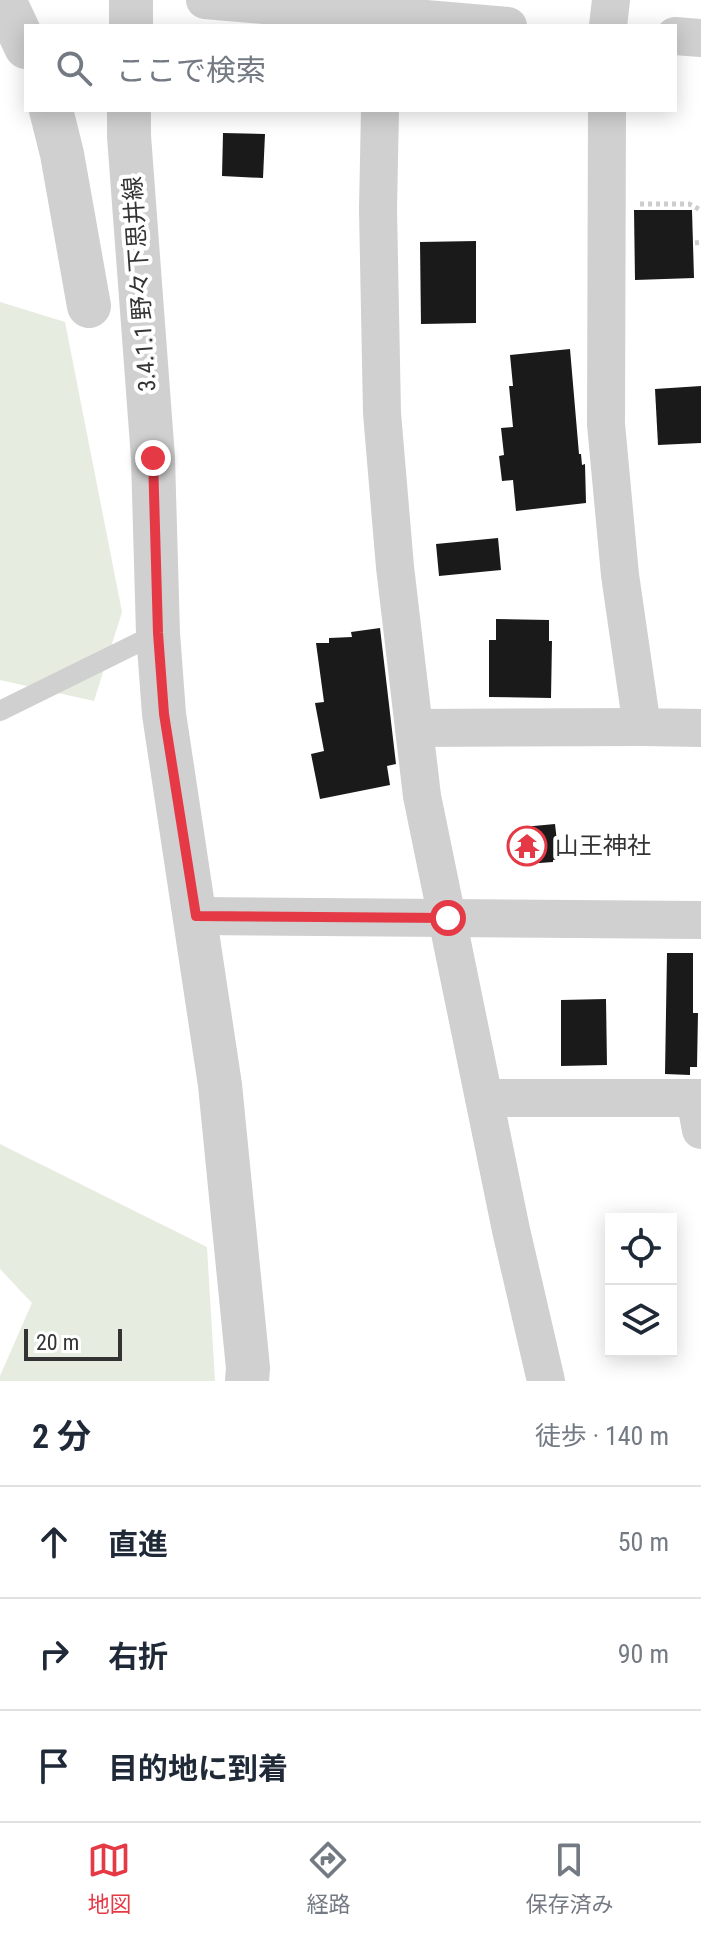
<!DOCTYPE html>
<html lang="ja">
<head>
<meta charset="utf-8">
<style>
  body { margin:0; font-family:"Roboto Condensed","Noto Sans JP",sans-serif; background:#f2f2f3; color:#1f2937 }
  .controls { position:absolute; right:24px; bottom:24px; display:grid; overflow:hidden; border-radius:0px; box-shadow:0 4px 20px #0003 }
  .controls button { width:72px; height:72px; display:grid; place-items:center; padding:0; border:0; border-bottom:2px solid #e0e1e3; background:#fff; color:#1f2937; font:40px sans-serif }
  .scale { position:absolute; left:24px; bottom:20px; width:98px; box-sizing:border-box; padding-left:8px; border:4px solid #333; border-top:0; font-size:22px; line-height:28px; white-space:nowrap; color:#333; -webkit-text-stroke:6px #fff; paint-order:stroke }
  .stop { position:absolute; width:24px; height:24px; margin:-18px; border:6px solid #e63946; border-radius:50%; background:#fff }
  .stop.end { background:#e63946; border-color:#fff; box-shadow:0 2px 8px #0008 }
  .list { margin:0; padding:0; list-style:none }
  h2 { display:flex; justify-content:space-between; align-items:center; height:104px; margin:0; padding:0 32px; font-size:34px }
  h2 small { font-size:26px; font-weight:400; color:#747a83 }
  .list li { display:grid; grid-template-columns:52px 1fr auto; gap:24px; align-items:center; box-sizing:border-box; height:112px; padding:0 32px; border-top:2px solid #e0e1e3 }
  .list b { display:block; font-size:30px; white-space:nowrap }
  .list em { font-size:26px; font-style:normal; color:#747a83 }
  .icon { flex:none; width:44px; height:44px; fill:none; stroke:currentColor; stroke-width:2; stroke-linecap:round; stroke-linejoin:round }
  .map { position:relative; flex:none; width:701px; height:1381px; overflow:hidden }
  .search { position:absolute; background:#fff; box-shadow:0 4px 20px #0003; left:24px; right:24px; top:24px; height:88px; display:flex; align-items:center; gap:20px; box-sizing:border-box; padding:0 28px; border-radius:0px; color:#747a83; font-size:30px }
  .sheet { height:440px; background:#fff }
  nav { display:flex; justify-content:space-around; align-items:center; box-sizing:border-box; height:112px; border-top:2px solid #e0e1e3; background:#fff; font-size:22px; color:#747a83 }
  nav a { display:grid; justify-items:center; gap:4px }
  nav .on { color:#e63946 }
  .map>svg:first-child { display:block }
  .green { fill:#e6ecdf }
  .building { fill:#1a1a1a }
  .lines { fill:none; stroke-linecap:round; stroke-linejoin:round }
  .path { stroke:#cdcdcd; stroke-width:5; stroke-dasharray:4 4; stroke-linecap:butt }
  .service { stroke:#d0d0d0; stroke-width:20 }
  .minor { stroke:#d0d0d0; stroke-width:38 }
  .tertiary { stroke:#d0d0d0; stroke-width:44 }
  .route { stroke:#e63946; stroke-width:10 }
  .labels { text-anchor:middle; stroke-width:8; stroke-linejoin:round; paint-order:stroke }
  .street-label { font-size:24px; fill:#333; stroke:#fff }
  .poi-label { font-size:24px; fill:#333; stroke:#fff; text-anchor:start }
</style>
</head>
<body>
<div class="map">
<svg width="701" height="1381" viewBox="0 0 701 1381">
  <rect width="100%" height="100%" fill="#fff"/>
  <g class="green">
    <polygon points="0,302 65,322 122,612 94,701 0,680"/>
    <polygon points="0,1144 207,1247 215,1381 0,1381 0,1376 32,1303 0,1269"/>
  </g>
  <g class="building">
    <polygon points="223,133 265,134 263,178 222,176"/>
    <polygon points="634,210 692,210 694,278 635,280"/>
    <polygon points="476,241 476,323 421,324 420,242"/>
    <polygon points="570,349 579,454 581,454 582,465 585,464 586,503 516,511 513,480 502,481 499,456 504,455 501,428 513,427 509,386 513,386 510,355"/>
    <polygon points="701,386 701,443 658,445 655,389"/>
    <polygon points="498,538 501,570 439,576 436,544"/>
    <polygon points="496,619 549,620 549,641 552,641 551,698 489,697 489,640 496,640"/>
    <polygon points="380,628 396,764 387,766 390,785 320,799 311,754 324,751 315,703 324,702 316,643 329,643 329,638 352,637 351,632"/>
    <polygon points="555,824 559,859 553,860 553,862 526,864 523,827"/>
    <polygon points="667,953 693,953 693,1013 698,1013 697,1067 690,1067 690,1075 665,1074"/>
    <polygon points="606,999 607,1065 561,1066 561,1000"/>
  </g>
  <g class="lines">
    <g class="path">
      <polyline points="640,204 689,204 701,210"/>
      <polyline points="695,243 701,242"/>
    </g>
    <polyline class="service" points="0,711 158,633"/>
    <g class="minor">
      <polyline points="205,0 508,26"/>
      <polyline points="608,26 611,0"/>
      <polyline points="675,36 701,38"/>
      <polyline points="380,110 378,209 382,413 395,567 422,796 511,1230 546,1381"/>
      <polyline points="607,110 606,424 620,575 642,727 701,728"/>
      <polyline points="414,728 642,727"/>
      <polyline points="196,916 701,920"/>
      <polyline points="484,1098 701,1098"/>
      <polyline points="695,1098 701,1130"/>
    </g>
    <g class="tertiary">
      <polyline points="4,0 26,47"/>
      <polyline points="131,26 131,0"/>
      <polyline points="51,110 62,154 89,306"/>
      <polyline points="129,110 129,136 153,458 158,633 164,714 220,1085 248,1368 247,1381"/>
    </g>
  </g>
  <g class="lines">
    <polyline class="route" points="153,458 158,633 164,714 196,916 448,918"/>
  </g>
  <defs>
    <g id="temple-ring" transform="scale(2)"><circle r="9.5" fill="#fff" stroke="#e63946" stroke-width="1.5"/><path d="M0-6L5-2H3V0L6.5 2.5H4V6H1.5V3h-3V6H-4V2.5H-6.5L-3 0V-2H-5Z" fill="#e63946"/></g>
  </defs>
  <g fill-rule="evenodd">
    <use href="#temple-ring" x="527" y="846"/>
  </g>
  <g class="labels">
    <g class="street-label">
      <text transform="translate(140 284) rotate(-94)" y="8">3.4.1.1 野々下思井線</text>
    </g>
    <g class="poi-label">
      <text x="555" y="854">山王神社</text>
    </g>
  </g>
</svg>
<div class="controls">
<button><svg class="icon" aria-label="locate" viewBox="0 0 24 24"><circle cx="12" cy="12" r="6"/><path d="M12 2v4M12 18v4M2 12h4M18 12h4"/></svg></button>
<button><svg class="icon" aria-label="layers" viewBox="0 0 24 24"><path d="M12 4l9 5-9 5-9-5zM3 14l9 5 9-5"/></svg></button>
</div>
<div class="scale">20 m</div>
<div class="stop" style="left:448px;top:918px"></div>
<div class="stop end" style="left:153px;top:458px"></div>
<div class="search"><svg class="icon" aria-label="search" viewBox="0 0 24 24"><circle cx="10" cy="10" r="6"/><path d="M15 15l6 6"/></svg>ここで検索</div>
</div>
<section class="sheet">
<h2>2 分<small>徒歩 · 140 m</small></h2>
<ul class="list">
<li><svg class="icon" aria-label="ahead" viewBox="0 0 24 24"><path d="M12 20V5M6 11l6-6 6 6"/></svg><div><b>直進</b></div><em>50 m</em></li>
<li><svg class="icon" aria-label="right" viewBox="0 0 24 24"><path d="M7 20v-9h11M14 6l5 5-5 5"/></svg><div><b>右折</b></div><em>90 m</em></li>
<li><svg class="icon" aria-label="arrive" viewBox="0 0 24 24"><path d="M6 21V4h12l-3 4 3 4H6"/></svg><div><b>目的地に到着</b></div></li>
</ul>
</section>
<nav>
<a class="on"><svg class="icon" aria-label="map" viewBox="0 0 24 24"><path d="M3 6l6-2 6 2 6-2v14l-6 2-6-2-6 2zM9 4v14M15 6v14"/></svg>地図</a>
<a><svg class="icon" aria-label="directions" viewBox="0 0 24 24"><path d="M12 3l9 9-9 9-9-9zM9 14v-3h6M13 9l2 2-2 2"/></svg>経路</a>
<a><svg class="icon" aria-label="saved" viewBox="0 0 24 24"><path d="M7 4h10v16l-5-4-5 4z"/></svg>保存済み</a>
</nav>
</body>
</html>
